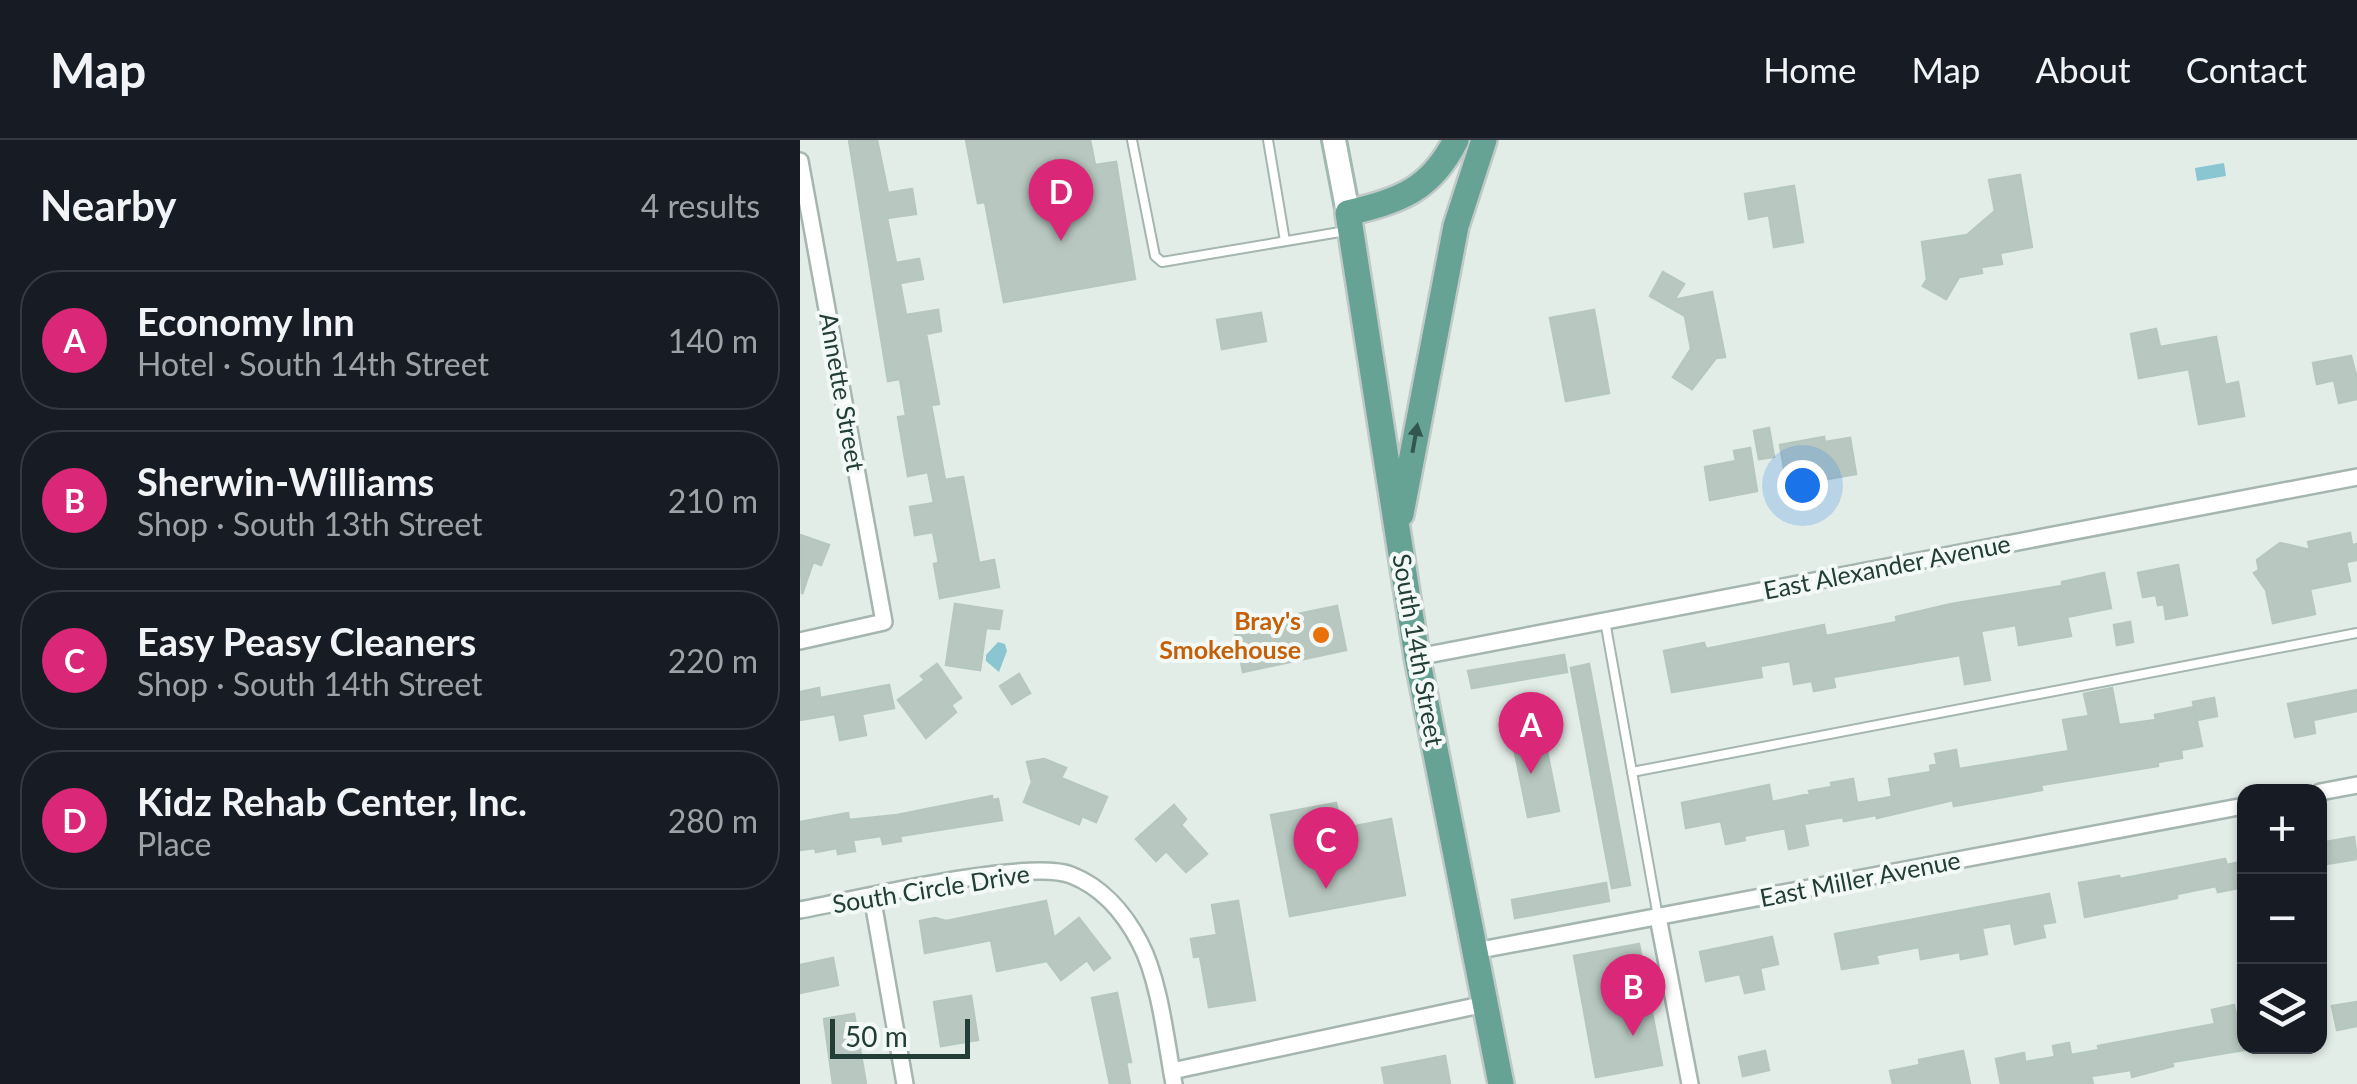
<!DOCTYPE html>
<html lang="en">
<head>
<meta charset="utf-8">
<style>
  body { margin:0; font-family:Lato,sans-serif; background:#242831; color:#f1f3f6 }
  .controls { position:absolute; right:30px; bottom:30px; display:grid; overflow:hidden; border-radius:20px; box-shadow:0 2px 8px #0004 }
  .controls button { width:90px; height:90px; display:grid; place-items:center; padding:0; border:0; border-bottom:2px solid #363941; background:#171b24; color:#f1f3f6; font:50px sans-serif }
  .scale { position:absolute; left:30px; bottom:25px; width:140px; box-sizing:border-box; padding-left:10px; border:5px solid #223e37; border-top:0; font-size:28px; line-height:35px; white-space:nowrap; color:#223e37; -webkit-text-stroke:8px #f3f9f6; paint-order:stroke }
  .you { position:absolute; left:1002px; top:345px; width:35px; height:35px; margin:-25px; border:8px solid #fff; border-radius:50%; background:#1a73e8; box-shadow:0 0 0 15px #1a73e833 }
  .badge { display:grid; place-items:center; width:65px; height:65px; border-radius:50%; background:#db2777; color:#fff; font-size:32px; font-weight:700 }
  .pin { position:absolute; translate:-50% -82px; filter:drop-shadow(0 2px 5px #0008) }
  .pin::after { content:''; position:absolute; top:52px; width:35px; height:30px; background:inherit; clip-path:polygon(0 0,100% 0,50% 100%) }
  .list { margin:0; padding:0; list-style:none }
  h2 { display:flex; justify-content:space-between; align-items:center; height:130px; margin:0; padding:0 40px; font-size:42px }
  h2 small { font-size:32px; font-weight:400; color:#9ea1a6 }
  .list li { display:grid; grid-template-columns:65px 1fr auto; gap:30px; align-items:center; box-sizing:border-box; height:140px; margin:0 20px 20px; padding:0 20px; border:2px solid #363941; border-radius:40px }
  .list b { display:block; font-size:38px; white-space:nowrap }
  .list p { margin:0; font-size:32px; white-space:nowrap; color:#9ea1a6 }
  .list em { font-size:32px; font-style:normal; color:#9ea1a6 }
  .icon { flex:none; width:55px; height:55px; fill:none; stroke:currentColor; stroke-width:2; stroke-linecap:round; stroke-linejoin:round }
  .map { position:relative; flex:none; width:1557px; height:944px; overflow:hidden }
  header { display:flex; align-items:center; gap:60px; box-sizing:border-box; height:140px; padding:0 50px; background:#171b24; border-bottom:2px solid #363941 }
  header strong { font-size:48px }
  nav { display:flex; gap:55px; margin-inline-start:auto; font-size:35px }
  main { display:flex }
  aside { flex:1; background:#171b24 }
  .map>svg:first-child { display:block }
  .water { fill:#8ac6d2 }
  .building { fill:#b8c8c1; stroke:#b5c7bf; stroke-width:2.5 }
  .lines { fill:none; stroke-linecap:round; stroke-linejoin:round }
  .lane-casing { stroke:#a5b5af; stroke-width:12 }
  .street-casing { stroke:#a5b5af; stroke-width:20 }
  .secondary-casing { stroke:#a1b9b1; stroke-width:28 }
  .primary-casing { stroke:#c1c9c7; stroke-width:30 }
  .lane { stroke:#fff; stroke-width:8 }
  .street { stroke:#fff; stroke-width:15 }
  .secondary { stroke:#fff; stroke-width:22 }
  .primary { stroke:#67a394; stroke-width:25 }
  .oneway { fill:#33574e }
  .food-dot { fill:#e8710a; stroke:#f3f9f6; stroke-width:4 }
  .labels { text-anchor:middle; stroke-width:8; stroke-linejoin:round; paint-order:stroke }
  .street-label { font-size:25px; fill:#223e37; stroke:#f3f9f6 }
  .food-label { font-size:25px; font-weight:bold; fill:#c56008; stroke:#f3f9f6; text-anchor:end }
</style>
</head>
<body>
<header>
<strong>Map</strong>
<nav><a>Home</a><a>Map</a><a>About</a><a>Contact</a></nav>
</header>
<main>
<aside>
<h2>Nearby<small>4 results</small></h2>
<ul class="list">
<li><span class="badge">A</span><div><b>Economy Inn</b><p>Hotel · South 14th Street</p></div><em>140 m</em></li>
<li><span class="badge">B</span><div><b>Sherwin-Williams</b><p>Shop · South 13th Street</p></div><em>210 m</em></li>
<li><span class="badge">C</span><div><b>Easy Peasy Cleaners</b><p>Shop · South 14th Street</p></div><em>220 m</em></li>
<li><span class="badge">D</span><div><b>Kidz Rehab Center, Inc.</b><p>Place</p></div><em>280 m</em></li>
</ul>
</aside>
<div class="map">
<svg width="1557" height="944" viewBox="0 0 1557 944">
  <rect width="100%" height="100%" fill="#e3ede8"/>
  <g class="water">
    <polygon points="1424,23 1426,36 1397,41 1395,28"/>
    <polygon points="198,502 205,504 207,511 199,532 186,521 186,515"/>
  </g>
  <g class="building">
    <polygon points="49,0 77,0 88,53 112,49 116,74 87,78 96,123 119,119 123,139 100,143 106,175 138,170 141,191 126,194 139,264 131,265 145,340 163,337 179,423 194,420 199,447 140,458 134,424 139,423 133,392 115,395 110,367 134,363 128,332 108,336 98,277 106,276 100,239 88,241"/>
    <polygon points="166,0 290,0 295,25 316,22 335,139 204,162 185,62 178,63"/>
    <polygon points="1220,35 1232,107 1200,113 1202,124 1181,127 1182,133 1159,137 1146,159 1123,146 1127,139 1122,102 1167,95 1195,71 1189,40"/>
    <polygon points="994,46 1003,102 974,107 969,75 949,79 945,54"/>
    <polygon points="863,132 884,144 874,160 912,152 925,217 916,218 892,249 873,237 891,209 885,176 850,156"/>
    <polygon points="794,170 809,253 766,261 750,178"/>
    <polygon points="461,173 466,201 422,209 417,180"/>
    <polygon points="1356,189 1360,207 1416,197 1425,245 1438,242 1444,276 1399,284 1389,229 1339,238 1331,194"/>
    <polygon points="1551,216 1557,239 1557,259 1539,263 1534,240 1517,244 1513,223"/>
    <polygon points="969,288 974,317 959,319 954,291"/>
    <polygon points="1024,297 1025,302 1050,298 1056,334 987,346 980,305"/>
    <polygon points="950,308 957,351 910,360 905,327 936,321 934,311"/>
    <polygon points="1550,393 1552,405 1557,404 1557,420 1546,422 1550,441 1510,449 1515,474 1473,483 1466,450 1454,433 1459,430 1457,420 1480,403 1510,410 1508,402"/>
    <polygon points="0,395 29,405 21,425 13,422 2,454"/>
    <polygon points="1378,425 1387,475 1366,479 1364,464 1358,465 1356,455 1343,457 1338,433"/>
    <polygon points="1304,433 1311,468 1267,477 1271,496 1219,505 1216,485 1181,491 1190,540 1165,544 1160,515 1033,537 1035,547 1014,551 1012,541 994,544 990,521 960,526 962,537 872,552 864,511 904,503 906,509 1024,485 1026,496 1097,482 1096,477 1151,464 1262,446 1262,442"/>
    <polygon points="155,464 202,471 199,489 186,488 180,530 146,525"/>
    <polygon points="537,466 546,510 443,532 434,487"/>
    <polygon points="1330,482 1333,502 1317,505 1314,485"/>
    <polygon points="764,515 767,532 672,548 668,531"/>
    <polygon points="137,524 161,558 151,565 156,572 126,598 98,560 125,540 121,536"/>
    <polygon points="789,524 830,745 812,748 771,528"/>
    <polygon points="219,534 230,553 212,564 200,546"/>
    <polygon points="89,545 94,568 62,574 66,595 40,600 35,574 0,580 0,552 19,548 20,558"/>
    <polygon points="1312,548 1319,585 1356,580 1355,575 1394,567 1402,606 1381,610 1382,618 1358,622 1358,626 1241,645 1242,650 1154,666 1153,660 1077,678 1076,675 1044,681 1043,677 1004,684 1008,705 989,709 985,688 944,696 945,700 926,704 921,681 886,688 882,663 969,645 972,662 1010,654 1009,651 1032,647 1031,643 1053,639 1057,663 1092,657 1089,639 1131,632 1130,626 1137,624 1135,614 1156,610 1159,629 1269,611 1263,580 1289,576 1284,554"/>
    <polygon points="1557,550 1557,571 1513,580 1515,593 1495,597 1488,564"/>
    <polygon points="1414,558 1417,576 1397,580 1393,562"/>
    <polygon points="740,577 759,671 728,677 709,583"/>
    <polygon points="244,619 266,628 261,638 307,657 296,682 282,676 279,684 224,662 232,642 227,622"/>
    <polygon points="192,656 192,660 198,659 202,680 100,696 101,701 83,704 81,696 53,700 55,711 38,714 37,708 16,712 15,708 0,710 0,682 48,673 49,680 97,675"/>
    <polygon points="536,663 541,689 591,679 605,755 490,776 471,675"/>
    <polygon points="374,665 386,679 381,685 407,714 386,732 366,711 356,721 336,699"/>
    <polygon points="1554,697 1557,719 1520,725 1520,703"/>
    <polygon points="1425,719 1427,725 1444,721 1444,747 1418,752 1416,746 1377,754 1377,758 1285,777 1279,743 1319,736 1320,739"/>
    <polygon points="806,743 809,761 715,778 712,760"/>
    <polygon points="1249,754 1255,782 1242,784 1245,797 1215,804 1211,783 1182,788 1187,814 1161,819 1160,812 1121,819 1119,807 1076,815 1078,823 1042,829 1035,794"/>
    <polygon points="246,761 254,798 279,778 310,818 294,830 287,820 261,840 247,821 197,831 191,800 125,813 120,781 135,778 146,781"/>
    <polygon points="438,761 455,860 409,867 400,816 394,817 391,799 417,795 412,765"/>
    <polygon points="972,797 978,824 960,828 964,849 945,853 940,834 906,841 900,812"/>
    <polygon points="839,804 862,925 796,937 774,816"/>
    <polygon points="33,818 38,845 0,853 0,825"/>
    <polygon points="317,853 331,922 326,922 330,944 310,944 292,858"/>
    <polygon points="171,856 178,900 141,906 134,862"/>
    <polygon points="1557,862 1557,886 1537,890 1532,866"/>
    <polygon points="1434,865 1438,884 1444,883 1444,910 1372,922 1373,926 1332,937 1331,930 1291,936 1293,944 1201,944 1196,919 1224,913 1225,922 1255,917 1253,906 1269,903 1271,915 1299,910 1298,906 1415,884 1412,870"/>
    <polygon points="54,874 66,944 33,944 24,879"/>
    <polygon points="965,911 969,930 943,936 939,917"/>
    <polygon points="1163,911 1170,944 1093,944 1090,931 1120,925 1119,920"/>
    <polygon points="645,916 650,944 585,944 582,928"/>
  </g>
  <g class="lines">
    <g class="lane-casing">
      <g id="lane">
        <polyline points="332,0 355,116 362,122 546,91"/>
        <polyline points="468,0 485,101"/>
        <polyline points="805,481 858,777"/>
        <polyline points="832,632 1557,493"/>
      </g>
    </g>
    <g class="street-casing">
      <g id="street">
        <polyline points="0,21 84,482 0,501"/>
        <polyline points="617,517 1557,337"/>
        <polyline points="1520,652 1557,645"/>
        <polyline points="72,756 105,944"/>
        <path d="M0,770C53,760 228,718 271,735C302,747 325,774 340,803C360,841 366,902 374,944"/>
        <polyline points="858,777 890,944"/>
        <polyline points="675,811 1444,666"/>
        <polyline points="372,931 685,864"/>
      </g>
    </g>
    <g class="secondary-casing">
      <polyline id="secondary" points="534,0 548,73"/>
    </g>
    <g class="primary-casing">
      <g id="primary">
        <path d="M656,0C630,51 600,60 548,73L617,517L701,944"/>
        <polyline points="601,374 656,86 684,0"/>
      </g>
    </g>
    <use href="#lane" class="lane"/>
    <use href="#street" class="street"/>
    <use href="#secondary" class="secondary"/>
    <use href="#primary" class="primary"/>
  </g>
  <defs><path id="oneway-solid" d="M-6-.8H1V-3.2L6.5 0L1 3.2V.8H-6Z" transform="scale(2.5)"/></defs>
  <use class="oneway" href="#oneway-solid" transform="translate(615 298) rotate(-80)"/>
  <circle class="food-dot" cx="521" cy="495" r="10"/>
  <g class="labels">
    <g class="street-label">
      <text transform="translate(42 252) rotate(80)" y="9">Annette Street</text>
      <text transform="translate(1087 427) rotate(-11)" y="9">East Alexander Avenue</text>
      <text transform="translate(618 510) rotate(80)" y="9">South 14th Street</text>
      <text transform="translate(1060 739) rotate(-11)" y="9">East Miller Avenue</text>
      <text transform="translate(131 749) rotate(-9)" y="9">South Circle Drive</text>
    </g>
    <g class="food-label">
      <text x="501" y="490">Bray's<tspan x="501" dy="29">Smokehouse</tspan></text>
    </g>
  </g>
</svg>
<div class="controls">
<button>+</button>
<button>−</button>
<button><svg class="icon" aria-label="layers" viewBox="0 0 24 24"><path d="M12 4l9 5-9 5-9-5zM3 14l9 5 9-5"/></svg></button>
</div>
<div class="scale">50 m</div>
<div class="you"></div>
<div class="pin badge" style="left:731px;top:634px">A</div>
<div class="pin badge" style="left:833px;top:896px">B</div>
<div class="pin badge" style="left:526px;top:749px">C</div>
<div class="pin badge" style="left:261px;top:101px">D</div>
</div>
</main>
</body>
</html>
